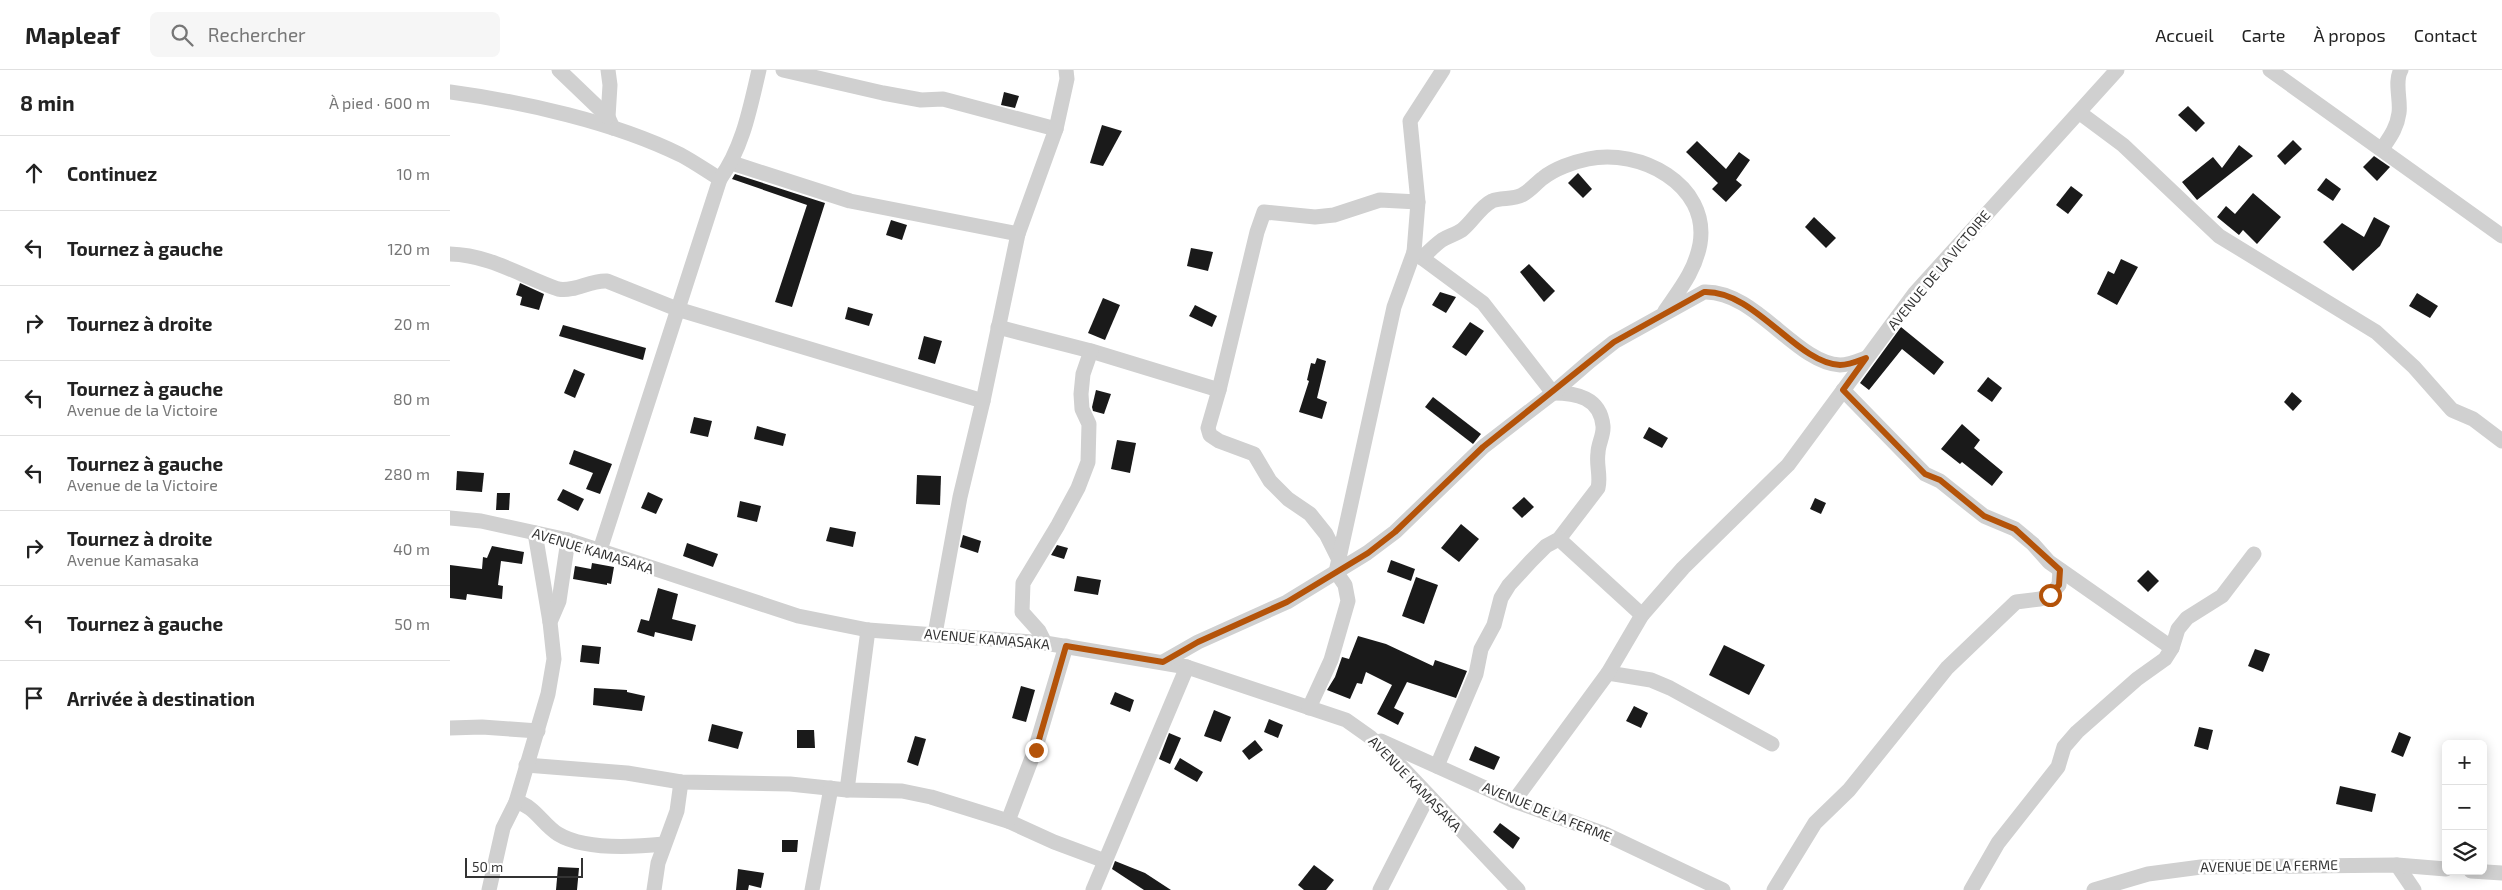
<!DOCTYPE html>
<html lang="fr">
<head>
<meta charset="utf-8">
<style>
  body { margin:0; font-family:"Exo 2",sans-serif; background:#f6f6f6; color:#222 }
  .controls { position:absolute; right:15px; bottom:15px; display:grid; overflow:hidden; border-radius:8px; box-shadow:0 2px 12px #0003 }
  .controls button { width:45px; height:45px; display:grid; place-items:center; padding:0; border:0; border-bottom:1px solid #e0e0e0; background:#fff; color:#222; font:25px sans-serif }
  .scale { position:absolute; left:15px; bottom:12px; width:118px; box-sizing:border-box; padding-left:5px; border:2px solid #333; border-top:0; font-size:14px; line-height:18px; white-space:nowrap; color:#333; -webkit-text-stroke:4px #fff; paint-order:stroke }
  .stop { position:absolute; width:15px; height:15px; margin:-11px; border:4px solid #b45309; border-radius:50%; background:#fff }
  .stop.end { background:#b45309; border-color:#fff; box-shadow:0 1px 5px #0008 }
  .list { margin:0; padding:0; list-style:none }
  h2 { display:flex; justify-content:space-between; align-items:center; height:65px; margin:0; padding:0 20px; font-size:21px }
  h2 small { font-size:16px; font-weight:400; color:#767676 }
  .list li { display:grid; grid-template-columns:32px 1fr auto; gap:15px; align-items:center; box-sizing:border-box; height:75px; padding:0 20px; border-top:1px solid #e0e0e0 }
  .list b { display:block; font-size:19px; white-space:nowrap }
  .list p { margin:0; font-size:16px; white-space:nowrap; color:#767676 }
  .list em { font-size:16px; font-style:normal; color:#767676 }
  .icon { flex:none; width:28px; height:28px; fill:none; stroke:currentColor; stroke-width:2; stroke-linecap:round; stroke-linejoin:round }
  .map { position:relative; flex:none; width:2052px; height:820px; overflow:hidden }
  header { display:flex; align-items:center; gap:30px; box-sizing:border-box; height:70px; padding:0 25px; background:#fff; border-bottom:1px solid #e0e0e0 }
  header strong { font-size:24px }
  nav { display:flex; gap:28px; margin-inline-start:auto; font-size:18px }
  .search { width:350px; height:45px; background:#f6f6f6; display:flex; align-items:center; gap:12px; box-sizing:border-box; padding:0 18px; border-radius:8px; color:#767676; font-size:19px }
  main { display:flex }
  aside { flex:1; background:#fff }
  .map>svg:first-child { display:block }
  .building { fill:#1a1a1a }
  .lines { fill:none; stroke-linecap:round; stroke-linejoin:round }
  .minor { stroke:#d0d0d0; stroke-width:15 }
  .route { stroke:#b45309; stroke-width:6 }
  .labels { text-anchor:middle; stroke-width:5; stroke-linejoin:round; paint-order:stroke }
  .street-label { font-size:14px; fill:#333; stroke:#fff }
</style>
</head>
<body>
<header>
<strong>Mapleaf</strong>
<div class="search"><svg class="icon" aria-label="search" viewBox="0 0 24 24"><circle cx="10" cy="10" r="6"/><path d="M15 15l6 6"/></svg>Rechercher</div>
<nav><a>Accueil</a><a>Carte</a><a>À propos</a><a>Contact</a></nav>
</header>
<main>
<aside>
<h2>8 min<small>À pied · 600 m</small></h2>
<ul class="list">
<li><svg class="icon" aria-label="ahead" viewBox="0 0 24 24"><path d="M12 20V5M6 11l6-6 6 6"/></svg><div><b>Continuez</b></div><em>10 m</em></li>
<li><svg class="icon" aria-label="left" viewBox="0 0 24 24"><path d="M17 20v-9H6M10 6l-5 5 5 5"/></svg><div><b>Tournez à gauche</b></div><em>120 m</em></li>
<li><svg class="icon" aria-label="right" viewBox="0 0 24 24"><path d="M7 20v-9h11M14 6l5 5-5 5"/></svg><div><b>Tournez à droite</b></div><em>20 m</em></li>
<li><svg class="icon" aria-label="left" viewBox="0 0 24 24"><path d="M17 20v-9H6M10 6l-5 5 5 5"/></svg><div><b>Tournez à gauche</b><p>Avenue de la Victoire</p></div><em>80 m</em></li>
<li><svg class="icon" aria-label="left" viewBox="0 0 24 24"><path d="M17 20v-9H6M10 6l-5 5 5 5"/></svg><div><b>Tournez à gauche</b><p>Avenue de la Victoire</p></div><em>280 m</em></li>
<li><svg class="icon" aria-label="right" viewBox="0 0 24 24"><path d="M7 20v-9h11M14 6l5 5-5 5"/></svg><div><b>Tournez à droite</b><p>Avenue Kamasaka</p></div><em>40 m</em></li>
<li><svg class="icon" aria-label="left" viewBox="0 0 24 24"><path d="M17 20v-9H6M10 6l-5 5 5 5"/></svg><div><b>Tournez à gauche</b></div><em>50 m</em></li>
<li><svg class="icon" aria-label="arrive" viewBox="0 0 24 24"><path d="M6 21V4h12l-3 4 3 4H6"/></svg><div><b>Arrivée à destination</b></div></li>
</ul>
</aside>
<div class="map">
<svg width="2052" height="820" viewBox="0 0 2052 820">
  <rect width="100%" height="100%" fill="#fff"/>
  <g class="building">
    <polygon points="554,22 569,26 565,38 551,35"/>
    <polygon points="1738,36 1755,53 1746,62 1728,45"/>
    <polygon points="652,55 672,61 653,96 640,93"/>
    <polygon points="1843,70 1852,79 1835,95 1827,86"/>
    <polygon points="1247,71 1276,99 1289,82 1300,90 1286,110 1292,115 1276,132 1262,119 1268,113 1236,82"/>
    <polygon points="1789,75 1803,86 1747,130 1732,112 1763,87 1772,98"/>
    <polygon points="1924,86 1940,97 1927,111 1913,97"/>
    <polygon points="1128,103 1142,119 1133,128 1118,113"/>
    <polygon points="285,104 375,133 342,237 325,232 357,135 282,109"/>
    <polygon points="1876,108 1891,119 1883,131 1867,120"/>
    <polygon points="1621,116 1633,125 1618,144 1606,135"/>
    <polygon points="1803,123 1831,147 1807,174 1793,160 1789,165 1767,147 1776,136 1785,144"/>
    <polygon points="1364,147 1386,168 1376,178 1355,157"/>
    <polygon points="1924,147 1940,156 1930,176 1903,201 1873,172 1892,153 1914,167"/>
    <polygon points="441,150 457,155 452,170 436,165"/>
    <polygon points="741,178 763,182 758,201 737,196"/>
    <polygon points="1671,189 1688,197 1667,235 1647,224 1658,201 1664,204"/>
    <polygon points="1079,194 1105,221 1094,232 1070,202"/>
    <polygon points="70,213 94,224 89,240 70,235 72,227 66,225"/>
    <polygon points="990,222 1006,227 996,243 982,235"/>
    <polygon points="1967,223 1988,236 1980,248 1959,236"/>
    <polygon points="653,228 670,235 655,270 638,263"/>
    <polygon points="745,235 767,246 762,257 739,246"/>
    <polygon points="398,237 423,244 419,256 395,249"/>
    <polygon points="1020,252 1034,261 1016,286 1002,277"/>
    <polygon points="113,255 196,278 193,290 109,266"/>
    <polygon points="1451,257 1494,292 1484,305 1452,279 1419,320 1410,313"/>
    <polygon points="474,266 492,271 485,294 468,289"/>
    <polygon points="867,288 876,291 867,328 877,332 872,349 849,342 859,311 857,310 861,293 865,294"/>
    <polygon points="124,299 135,304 125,328 114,323"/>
    <polygon points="1538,307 1552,318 1542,332 1527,321"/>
    <polygon points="646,320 661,324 654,344 643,341 642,337"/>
    <polygon points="1842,322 1852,331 1843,341 1834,332"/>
    <polygon points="983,327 1031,364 1023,374 975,337"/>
    <polygon points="244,347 262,351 258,367 240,363"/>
    <polygon points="1512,354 1530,370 1524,378 1553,402 1542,416 1512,392 1510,394 1491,379"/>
    <polygon points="307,356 336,364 333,376 304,369"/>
    <polygon points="1199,357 1218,368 1212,378 1193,368"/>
    <polygon points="667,370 686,373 680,403 661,399"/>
    <polygon points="124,380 162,394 150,424 136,419 143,403 119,394"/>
    <polygon points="7,401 34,403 32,422 6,420"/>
    <polygon points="467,405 491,406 490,435 466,434"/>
    <polygon points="113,419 134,429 128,441 107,430"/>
    <polygon points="198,422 213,429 206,444 191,438"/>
    <polygon points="47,423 60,423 59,440 46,440"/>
    <polygon points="1074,427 1084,437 1072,448 1062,438"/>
    <polygon points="1365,428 1376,433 1371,444 1360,439"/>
    <polygon points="290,431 311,436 307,452 287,447"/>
    <polygon points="1011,454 1029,469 1009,492 991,478"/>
    <polygon points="380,457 406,462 403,477 376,471"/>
    <polygon points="513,465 531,471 528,483 510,477"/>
    <polygon points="237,473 268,484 263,497 233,486"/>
    <polygon points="607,475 618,478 614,489 601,485"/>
    <polygon points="42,476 74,482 72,494 51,491 48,515 53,516 52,529 17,524 16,530 0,528 0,495 32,499 33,487 37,488"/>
    <polygon points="941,490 965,499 961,511 937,502"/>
    <polygon points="142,493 164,497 161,514 157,513 157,515 123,509 125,496 141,499"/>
    <polygon points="1698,500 1709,511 1698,522 1687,511"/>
    <polygon points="627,506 651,510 648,525 624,521"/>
    <polygon points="966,507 988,515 974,554 952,546"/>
    <polygon points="208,518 228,524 222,549 246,555 242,571 205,562 204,567 187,562 191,549 199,551"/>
    <polygon points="908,566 936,574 983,596 985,590 1017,601 1006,628 957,612 944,638 954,643 948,655 927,644 942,615 916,602 912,614 907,613 900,629 877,620 885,607 892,587 899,589"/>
    <polygon points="132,575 151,577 149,594 130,592"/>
    <polygon points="1274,575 1315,595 1299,625 1259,605"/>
    <polygon points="1805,579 1820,584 1813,602 1798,596"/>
    <polygon points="571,616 585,620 576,652 562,648"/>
    <polygon points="144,618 177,620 177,622 195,626 192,641 143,635"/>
    <polygon points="665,622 684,630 680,642 660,634"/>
    <polygon points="1184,636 1198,643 1191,658 1176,651"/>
    <polygon points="764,640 781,647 771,672 754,666"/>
    <polygon points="819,649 833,655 828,668 814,662"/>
    <polygon points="262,654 293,662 288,679 258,671"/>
    <polygon points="1749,657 1763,660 1758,680 1744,676"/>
    <polygon points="347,660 364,660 365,678 347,678"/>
    <polygon points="1949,662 1961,667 1953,687 1941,682"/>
    <polygon points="719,663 731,668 720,694 709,689"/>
    <polygon points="465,666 476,669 468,696 457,692"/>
    <polygon points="805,670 813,680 799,690 792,681"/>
    <polygon points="1025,676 1050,687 1044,700 1019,690"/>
    <polygon points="730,688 753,702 747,712 724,699"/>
    <polygon points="1890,716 1926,724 1922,742 1886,734"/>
    <polygon points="1050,753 1070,768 1063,779 1043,762"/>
    <polygon points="332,770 348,770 347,782 332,782"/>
    <polygon points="665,791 695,803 721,820 694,820 662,799"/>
    <polygon points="864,795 884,810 876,820 854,820 848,815"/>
    <polygon points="108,797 129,798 127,820 106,820"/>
    <polygon points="288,799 314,803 311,818 299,815 298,820 286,820"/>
  </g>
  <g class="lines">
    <g class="minor">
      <polyline points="109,0 158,47 163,58"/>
      <polyline points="333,0 433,23 471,30 493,29 606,59"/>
      <polyline points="1820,0 2052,166"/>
      <path d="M0,22C74,32 164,52 231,85C244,92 257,101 270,109"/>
      <polyline points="1630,43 1673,75 1769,166 1926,262 1964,297 2002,340 2023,349 2052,371"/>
      <polyline points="158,47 160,15 158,0"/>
      <path d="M1932,79C1940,67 1947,58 1949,43C1951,30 1944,11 1951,0"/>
      <polyline points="282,93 400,131 568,164"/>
      <path d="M964,182L1033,233L1103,323C1126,323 1150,327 1153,356C1154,365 1148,374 1148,383C1146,395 1151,406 1148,418L1109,469L1096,476L1081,491L1059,515L1051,528L1044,555L1031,579L1026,604L987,696"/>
      <path d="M0,184C40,185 71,206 108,219C126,222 139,210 157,211L227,239L533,331"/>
      <path d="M972,188C979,181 985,175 992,170C999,166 1006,164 1012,160C1023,151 1030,137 1042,131C1051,127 1063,130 1072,125C1080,121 1086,113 1093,108C1104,99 1123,92 1138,89C1189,78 1260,114 1250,174C1245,201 1230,219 1215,241"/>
      <polyline points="548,257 641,281 769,320 807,162 814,142 865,147 884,145 930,130 968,132"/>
      <polyline points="769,320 758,358 760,365 769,371 804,384 820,411 838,429 860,444 876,464 889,490"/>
      <polyline points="1393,320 1475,404 1490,411 1534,446 1565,459 1583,474 1599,492 1722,578"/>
      <polyline points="0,448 31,451 118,470 348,546 418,560 595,573 737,597 896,650 920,667 945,690 1068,820"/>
      <polyline points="85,463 100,552"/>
      <polyline points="1109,469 1192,545"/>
      <path d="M150,480L270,109C293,77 300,38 309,0"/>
      <polyline points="485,564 510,427 533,331 568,164 606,59 617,9 616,0"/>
      <polyline points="595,573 589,561 572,542 573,513 608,455 628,418 638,392 639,354 632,339 631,324 633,304 641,281"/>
      <path d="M713,592L748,572L837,532L917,483L945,462L1033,377L1103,323L1140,291L1164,272L1254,222C1305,220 1346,293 1390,295C1399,295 1408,291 1416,288"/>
      <polyline points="1158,603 1201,610 1220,618 1322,674"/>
      <polyline points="859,638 881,590 898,531 895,515 886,502 944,237 964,182 968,132 960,51 993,0"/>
      <polyline points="0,658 32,657 88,661"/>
      <polyline points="931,671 1064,731 1155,764 1273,820"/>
      <polyline points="76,695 177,703 231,712 340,714 397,720 452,721 481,727 558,751 604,772 655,791"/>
      <polyline points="397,720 418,560"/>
      <polyline points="1064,731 1158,603 1192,545 1233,498 1338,395 1465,223 1667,0"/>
      <path d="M66,732C84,735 93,755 108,764C134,780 185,777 214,774"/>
      <polyline points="558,751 585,680 616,576"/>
      <polyline points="1947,795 1964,820"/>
      <polyline points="2021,801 2052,803"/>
      <polyline points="39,820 53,758 66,732 98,624 104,589 100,552 109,531 118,470"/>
      <polyline points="204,820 208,793 227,741 231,712"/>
      <polyline points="362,820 381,718"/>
      <polyline points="643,820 737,597"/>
      <polyline points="930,820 978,726"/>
      <polyline points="1324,820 1365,753 1399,720 1497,598 1566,532 1590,529 1600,525 1609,515 1610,500"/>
      <polyline points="1521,820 1548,773 1608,697 1614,677 1627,662 1687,609 1715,589 1722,578 1728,559 1737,548 1772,526 1804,484"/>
      <polyline points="1644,820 1698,804 1751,797 1947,795 1996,799"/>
    </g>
  </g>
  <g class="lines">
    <path class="route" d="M586,680L616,576L713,592L748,572L837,532L918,483L945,462L1033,377L1164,272L1254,222C1305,220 1346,293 1390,295C1399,295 1408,291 1416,288L1393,320L1475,404L1490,410L1534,446L1565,459L1610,500L1609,515L1600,525"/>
  </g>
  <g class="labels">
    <g class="street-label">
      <text transform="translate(1489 200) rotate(-50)" y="5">AVENUE DE LA VICTOIRE</text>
      <text transform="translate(143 481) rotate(17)" y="5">AVENUE KAMASAKA</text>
      <text transform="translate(537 569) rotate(5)" y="5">AVENUE KAMASAKA</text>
      <text transform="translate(965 714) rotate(46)" y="5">AVENUE KAMASAKA</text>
      <text transform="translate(1097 742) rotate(22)" y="5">AVENUE DE LA FERME</text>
      <text transform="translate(1819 796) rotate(-1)" y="5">AVENUE DE LA FERME</text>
    </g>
  </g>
</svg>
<div class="controls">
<button>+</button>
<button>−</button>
<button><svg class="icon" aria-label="layers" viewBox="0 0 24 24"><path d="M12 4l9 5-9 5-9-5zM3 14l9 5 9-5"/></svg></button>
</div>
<div class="scale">50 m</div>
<div class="stop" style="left:1600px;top:525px"></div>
<div class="stop end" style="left:586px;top:680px"></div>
</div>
</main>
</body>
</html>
